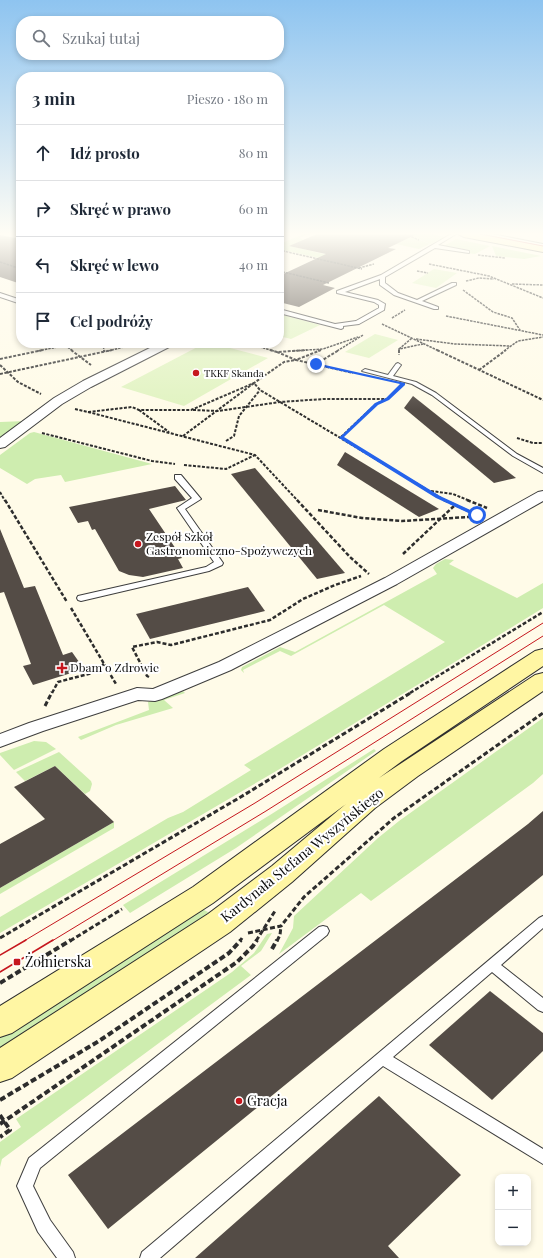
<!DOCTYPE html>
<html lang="pl">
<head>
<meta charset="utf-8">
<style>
  body { margin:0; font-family:"Playfair Display",serif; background:#f6f6f7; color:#1f2937 }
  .controls { position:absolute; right:12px; bottom:12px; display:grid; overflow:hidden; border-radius:8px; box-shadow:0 2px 6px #0003 }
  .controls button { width:36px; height:36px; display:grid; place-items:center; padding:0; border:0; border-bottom:1px solid #e0e1e3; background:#fff; color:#1f2937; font:20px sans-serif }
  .stop { position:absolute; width:12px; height:12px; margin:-9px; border:3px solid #2563eb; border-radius:50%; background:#fff }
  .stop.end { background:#2563eb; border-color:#fff; box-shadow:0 1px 4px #0008 }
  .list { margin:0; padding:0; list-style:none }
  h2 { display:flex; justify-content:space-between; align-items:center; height:52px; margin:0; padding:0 16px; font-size:17px }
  h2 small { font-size:13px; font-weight:400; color:#747a83 }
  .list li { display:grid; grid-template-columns:26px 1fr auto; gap:12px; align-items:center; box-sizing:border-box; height:56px; padding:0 16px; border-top:1px solid #e0e1e3 }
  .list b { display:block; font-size:15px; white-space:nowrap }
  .list em { font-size:13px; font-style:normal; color:#747a83 }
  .icon { flex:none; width:22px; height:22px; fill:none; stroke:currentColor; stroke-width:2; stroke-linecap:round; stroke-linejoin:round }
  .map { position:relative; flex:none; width:543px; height:1258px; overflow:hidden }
  .search { position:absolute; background:#fff; box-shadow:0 2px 6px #0003; left:16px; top:16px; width:268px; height:44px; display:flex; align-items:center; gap:10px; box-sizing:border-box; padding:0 14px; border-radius:16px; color:#747a83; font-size:15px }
  .panel { position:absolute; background:#fff; box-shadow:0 2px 6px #0003; left:16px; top:72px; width:268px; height:276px; border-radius:16px }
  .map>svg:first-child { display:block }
  .green { fill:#ceedaf }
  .pitch { fill:#e1f3c1 }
  .building { fill:#544c46 }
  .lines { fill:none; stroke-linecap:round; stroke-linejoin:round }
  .lane-casing { stroke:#3e3e3e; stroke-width:2 }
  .street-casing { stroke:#3e3e3e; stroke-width:2 }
  .secondary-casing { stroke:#2d2d2d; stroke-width:2 }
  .path-far4 { stroke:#2d2d2d; stroke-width:1.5; stroke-dasharray:2.5 1; stroke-linecap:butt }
  .path-far3 { stroke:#2d2d2d; stroke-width:2; stroke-dasharray:3 1.5; stroke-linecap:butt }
  .path-far2 { stroke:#2d2d2d; stroke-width:2.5; stroke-dasharray:4 2; stroke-linecap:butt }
  .path-far1 { stroke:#2d2d2d; stroke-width:3; stroke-dasharray:5 2.5; stroke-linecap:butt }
  .path { stroke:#2d2d2d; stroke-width:4; stroke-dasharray:6 3; stroke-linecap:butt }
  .lane { fill:#fff; fill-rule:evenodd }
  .street { fill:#fff; fill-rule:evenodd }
  .secondary { fill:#fff6a3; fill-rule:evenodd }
  .tram-far1 { stroke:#c6171e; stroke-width:1 }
  .tram { stroke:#c6171e; stroke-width:1.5 }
  .route { fill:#2563eb }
  .poi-dot { fill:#c6171e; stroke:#fff; stroke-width:1.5 }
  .labels { text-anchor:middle; stroke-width:4; stroke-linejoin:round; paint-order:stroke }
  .far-poi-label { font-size:10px; fill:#0b0b0b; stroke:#fff; text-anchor:start }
  .poi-label { font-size:12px; fill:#0b0b0b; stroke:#fff; text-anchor:start }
  .near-street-label { font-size:14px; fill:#0b0b0b; stroke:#fff }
  .near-poi-label { font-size:14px; fill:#0b0b0b; stroke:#fff; text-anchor:start }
</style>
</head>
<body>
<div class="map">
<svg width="543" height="1258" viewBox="0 0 543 1258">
  <rect width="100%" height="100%" fill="#fffbe8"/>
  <g class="green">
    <polygon points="304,234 310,234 299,238 304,240 290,246 345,259 337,262 279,249 279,244"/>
    <polygon points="405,234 430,244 419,249 396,244 409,238"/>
    <polygon points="406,234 433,234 444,237 431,244"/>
    <polygon points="456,239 490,246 475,254 467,253 470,250 444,246"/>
    <polygon points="492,246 541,256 524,259 496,256"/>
    <polygon points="26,421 0,440 0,422"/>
    <polygon points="34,432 152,464 65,482 61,475 35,479 27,484 0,468 0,455 30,433"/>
    <polygon points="445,559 454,560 449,564 517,598 543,583 543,608 278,770 0,933 0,917 168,818 183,812 251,770 244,765 445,642 384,605 291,656 280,651 243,670 244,673 241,670 242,667 280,647 295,652 437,574 433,568 436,564"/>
    <polygon points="183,691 185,693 164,700 173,708 116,725 81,740 78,737 149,710 148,702"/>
    <polygon points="543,718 543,774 533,783 371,901 361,893 279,954 293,928 294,916 378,838 399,821"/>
    <polygon points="34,741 46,742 56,749 14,770 0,755 0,753"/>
    <polygon points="374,749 376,751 236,848 130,913 123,905 270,815"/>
    <polygon points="59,752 91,781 92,784 90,791 85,794 55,766 25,781 16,772"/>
    <polygon points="114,822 114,828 0,894 0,888"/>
    <polygon points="202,909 208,912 208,914 0,1052 0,1037"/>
    <polygon points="272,933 261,951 241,966 251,975 2,1159 0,1167 0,1142 21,1127 16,1119 232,972 254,953 267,934"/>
  </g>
  <g class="pitch">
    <polygon points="434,269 457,273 436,288 412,283"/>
    <polygon points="279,314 320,325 291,339 279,336"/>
    <polygon points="375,334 398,340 369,358 345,352"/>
    <polygon points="205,343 211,343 268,358 184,406 121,387"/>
  </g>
  <g class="building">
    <polygon points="317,234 417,234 388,248 396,249 323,285 335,288 299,307 279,302 279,276 326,254 289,246"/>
    <polygon points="0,235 21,239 21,284 0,277"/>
    <polygon points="413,396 516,478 494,483 404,408"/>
    <polygon points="345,452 439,509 419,517 337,465"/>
    <polygon points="255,468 345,573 317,579 231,474"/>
    <polygon points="175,486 186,500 149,509 182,558 178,559 183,568 143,577 129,575 119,571 95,529 92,530 88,521 78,523 69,507"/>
    <polygon points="0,529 24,588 35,586 63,655 72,652 84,669 33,685 23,666 31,664 4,592 0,593"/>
    <polygon points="248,587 265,611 150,639 136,614"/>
    <polygon points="55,766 114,822 0,888 0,844 45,819 14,787"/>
    <polygon points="543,811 543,875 108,1229 68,1175 528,824"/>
    <polygon points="490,991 543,1033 543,1051 492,1100 429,1045"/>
    <polygon points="379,1096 461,1175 388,1246 399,1258 195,1258"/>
  </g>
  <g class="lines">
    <g class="lane-casing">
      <g id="lane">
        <polygon points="451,234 456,234 438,245 469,251 469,253 435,248 385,277 385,283 398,293 417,300 452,283 456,283 456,285 422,301 438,307 438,309 434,309 394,295 380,285 380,279 345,292 378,300 385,304 384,310 359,324 343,326 343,328 341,329 279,313 279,309 335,324 356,321 379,308 379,305 374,302 337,293 337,291 381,275"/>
        <polygon points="483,234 492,234 543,244 543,246"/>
        <polygon points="0,293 21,300 21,304 0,297"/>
        <polygon points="398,363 401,365 393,376 416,382 436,393 517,454 543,468 543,473 513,456 432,395 412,384 362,371 365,369 388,375 396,364"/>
        <polygon points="175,475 181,475 201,499 185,509 223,563 222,565 209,571 81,601 78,600 77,598 78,596 206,567 214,562 177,508 192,498 175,479"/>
        <polygon points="543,916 543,928 501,965 543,998 543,1012 538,1010 492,972 393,1057 543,1149 543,1164 383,1066 160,1258 140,1258 142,1252 539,918"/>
        <polygon points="323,926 327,927 329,931 327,935 40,1168 33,1186 50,1220 73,1252 75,1258 57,1258 38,1232 17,1186 29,1158 319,927"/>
      </g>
    </g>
    <g class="street-casing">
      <g id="street">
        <polygon points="160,343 174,343 173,345 91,387 62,404 5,447 0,448 0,438 54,398 83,381"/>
        <polygon points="543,491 543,501 397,584 231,670 162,699 155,701 138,700 43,731 0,747 0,734 29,723 131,690 137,688 153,689 219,662 385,578 538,492"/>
      </g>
    </g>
    <g class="secondary-casing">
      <g id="secondary">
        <polygon points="458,234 482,234 543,246 543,252 464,237"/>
        <polygon points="543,649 543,666 402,761 379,778 535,675 543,673 543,691 418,776 375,808 292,882 230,932 12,1078 0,1082 0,1048 208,914 272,866 346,804 213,903 12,1033 0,1037 0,1006 193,887 384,749 535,651"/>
      </g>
    </g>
    <g class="path-far4">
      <polyline points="405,234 419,240"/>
      <polyline points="399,236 402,234"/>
      <polyline points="279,250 362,269"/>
      <polyline points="478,255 505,258"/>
      <polyline points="0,262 21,269"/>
      <polyline points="429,264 489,276 543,298"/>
      <polyline points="359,268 374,264"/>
      <polyline points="279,271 329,283"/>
      <polyline points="417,271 428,273"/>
      <polyline points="466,281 479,278 494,279"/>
      <polyline points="512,284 543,285"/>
      <polyline points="463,290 493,312 512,318 520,330"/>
      <polyline points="446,316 543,335"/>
      <polyline points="392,318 405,310"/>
      <polyline points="382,324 439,351"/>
      <polyline points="416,339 455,344 510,346"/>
      <polyline points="62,343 73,351"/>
      <polyline points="103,343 104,351"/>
      <polyline points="246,343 274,351"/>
      <polyline points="399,349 412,338"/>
      <polyline points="38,351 77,343"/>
      <polyline points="108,351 124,347"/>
      <polyline points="292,351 323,349 358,337"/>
      <polyline points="318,351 321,350"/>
      <polyline points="337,351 363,335"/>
      <polyline points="399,351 399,349 423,344"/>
      <polyline points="504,351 518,341 543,337"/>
    </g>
    <g class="path-far3">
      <polyline points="71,350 91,365"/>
      <polyline points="104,350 104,352"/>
      <polyline points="270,350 277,352 307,350"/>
      <polyline points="399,350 399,355"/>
      <polyline points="437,350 543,400"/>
      <polyline points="277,352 296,360 321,350"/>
      <polyline points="0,359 43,350"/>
      <polyline points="316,364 339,350"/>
      <polyline points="0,365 18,382 41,394"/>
      <polyline points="479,370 506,350"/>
      <polyline points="0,374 112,350"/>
      <polyline points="75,409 88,412 132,407 139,410 191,410 254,383 284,362 296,360 353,373"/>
      <polyline points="139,410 169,432"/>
      <polyline points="193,410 218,411 280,402 324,399 387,399"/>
      <polyline points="88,412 255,455 298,501"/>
      <polyline points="42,433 152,461 175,464"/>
      <polyline points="183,436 254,383 260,390 446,501"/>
      <polyline points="341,437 376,404 387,399 396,391"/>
      <polyline points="517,438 533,443 543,443"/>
      <polyline points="226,441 234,436 239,416 260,390"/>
      <polyline points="184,465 226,469 255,455"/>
      <polyline points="431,491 453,494 470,501"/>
      <polyline points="0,492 5,501"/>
    </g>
    <g class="path-far2">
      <polyline points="5,500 67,602"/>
      <polyline points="297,500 350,557 369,574"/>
      <polyline points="444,500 477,515"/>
      <polyline points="467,500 487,508"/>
      <polyline points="318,510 362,518 402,521 469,517"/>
      <polyline points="403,554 455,505"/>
      <polyline points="71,608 116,684"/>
      <polyline points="149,677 147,676 132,647 157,642 171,645 270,620 303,599 335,585 361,576"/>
      <polyline points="52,693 58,682 92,673 104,664"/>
      <polyline points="410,693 543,612"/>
    </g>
    <g class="path-far1">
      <polyline points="45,706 52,692"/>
      <polyline points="248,933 281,926 304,897 394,818 543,713"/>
      <polyline points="0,938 244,795 412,692"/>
      <polyline points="70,941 122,909"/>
      <polyline points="240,941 242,938"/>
      <polyline points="256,941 275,911"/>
      <polyline points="277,941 280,935 281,926"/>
    </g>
    <g class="path">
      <polyline points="272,949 277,940"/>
      <polyline points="0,983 71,940"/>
      <polyline points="0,1100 99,1041 229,953 241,940"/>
      <polyline points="0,1115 10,1130 0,1137"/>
      <polyline points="0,1124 237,962 253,946 257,940"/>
    </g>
    <use href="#lane" class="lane"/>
    <use href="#street" class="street"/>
    <use href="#secondary" class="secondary"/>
    <g class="tram-far1">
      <polyline points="480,234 543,246"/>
      <polyline points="24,941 255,803 543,623"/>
      <polyline points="52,941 266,811 543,636"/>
    </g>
    <g class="tram">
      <polyline points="0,955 26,940"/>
      <polyline points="0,972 53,940"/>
    </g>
  </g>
  <linearGradient id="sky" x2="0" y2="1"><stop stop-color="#8ec4f0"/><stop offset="0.57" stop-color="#fffdf5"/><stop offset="1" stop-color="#fffdf5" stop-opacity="0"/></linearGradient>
  <rect width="543" height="410" fill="url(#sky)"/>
  <polygon class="route" points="316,363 405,383 405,385 389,400 378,405 344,437 440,496 479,514 479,516 475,516 436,498 339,438 375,403 386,398 400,384 314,365"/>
  <g class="poi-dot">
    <circle cx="196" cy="373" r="4"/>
    <circle cx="138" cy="544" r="4"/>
    <path d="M60 662h4v4h4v4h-4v4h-4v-4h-4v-4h4z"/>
    <rect x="13" y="958" width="8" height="8" rx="2"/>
    <circle cx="239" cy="1101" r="4"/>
  </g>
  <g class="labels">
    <g class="far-poi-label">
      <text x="204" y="377">TKKF Skanda</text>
    </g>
    <g class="poi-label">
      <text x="146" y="541">Zespół Szkół<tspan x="146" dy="14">Gastronomiczno-Spożywczych</tspan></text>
      <text x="70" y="672">Dbam o Zdrowie</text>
    </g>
    <g class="near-street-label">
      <text transform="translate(302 855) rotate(-39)" y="5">Kardynała Stefana Wyszyńskiego</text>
    </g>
    <g class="near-poi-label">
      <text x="25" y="967">Żołnierska</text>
      <text x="247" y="1106">Gracja</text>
    </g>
  </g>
</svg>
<div class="controls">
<button>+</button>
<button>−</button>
</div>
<div class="stop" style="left:477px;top:515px"></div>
<div class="stop end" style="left:316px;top:364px"></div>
<div class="search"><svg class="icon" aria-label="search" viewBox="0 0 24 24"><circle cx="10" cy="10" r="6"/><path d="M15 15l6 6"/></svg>Szukaj tutaj</div>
<section class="panel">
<h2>3 min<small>Pieszo · 180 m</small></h2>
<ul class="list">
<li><svg class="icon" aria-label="ahead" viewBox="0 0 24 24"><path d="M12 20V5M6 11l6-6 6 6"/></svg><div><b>Idź prosto</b></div><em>80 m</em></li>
<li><svg class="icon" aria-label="right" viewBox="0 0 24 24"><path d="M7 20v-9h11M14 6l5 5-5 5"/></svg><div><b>Skręć w prawo</b></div><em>60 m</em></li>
<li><svg class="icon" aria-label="left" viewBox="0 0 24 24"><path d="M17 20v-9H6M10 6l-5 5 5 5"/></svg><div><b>Skręć w lewo</b></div><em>40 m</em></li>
<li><svg class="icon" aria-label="arrive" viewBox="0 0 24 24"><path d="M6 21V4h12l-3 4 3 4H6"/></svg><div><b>Cel podróży</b></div></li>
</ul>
</section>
</div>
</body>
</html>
